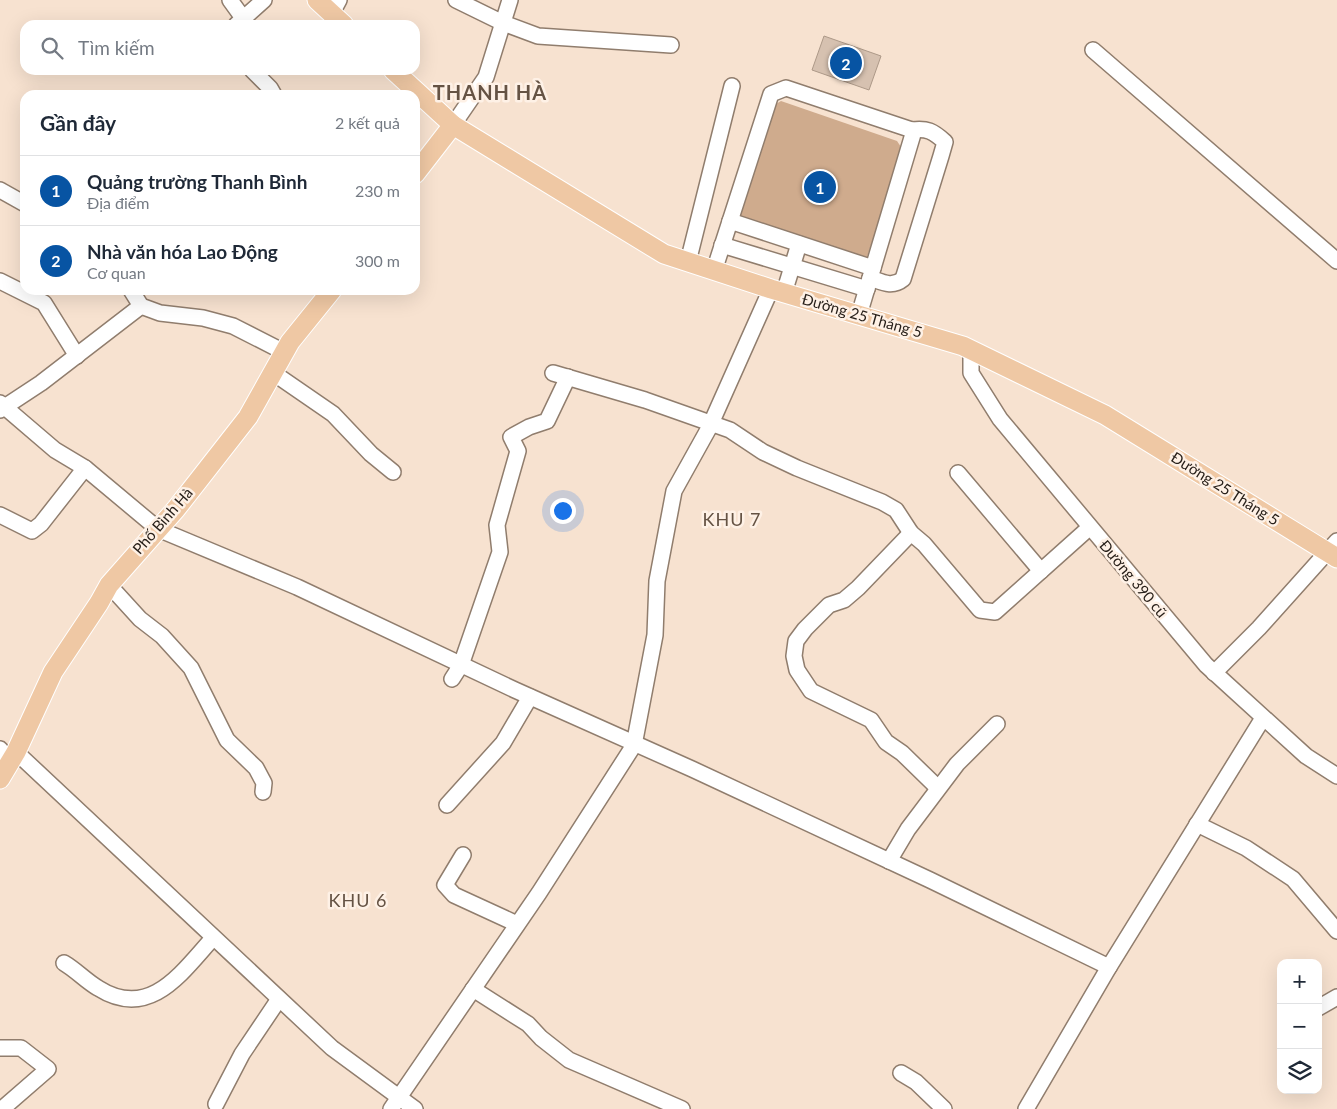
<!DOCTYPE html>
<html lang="vi">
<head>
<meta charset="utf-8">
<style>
  body { margin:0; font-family:Lato,sans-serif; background:#f2f2f3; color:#1f2937 }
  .controls { position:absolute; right:15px; bottom:15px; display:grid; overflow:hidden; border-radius:10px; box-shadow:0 5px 20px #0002 }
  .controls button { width:45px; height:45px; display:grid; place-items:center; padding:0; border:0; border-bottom:1px solid #e0e1e3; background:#fff; color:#1f2937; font:25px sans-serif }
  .you { position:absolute; left:562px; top:510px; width:18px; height:18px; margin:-12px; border:4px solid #fff; border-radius:50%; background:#1a73e8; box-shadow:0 0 0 8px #1a73e833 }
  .badge { display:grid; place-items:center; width:32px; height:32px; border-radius:50%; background:#0754a3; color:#fff; font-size:16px; font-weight:700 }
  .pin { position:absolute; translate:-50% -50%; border:2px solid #fff; box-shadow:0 1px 5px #0006 }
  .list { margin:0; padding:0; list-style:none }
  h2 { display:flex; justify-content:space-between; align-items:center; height:65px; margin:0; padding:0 20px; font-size:21px }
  h2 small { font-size:16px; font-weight:400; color:#747a83 }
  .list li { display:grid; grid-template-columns:32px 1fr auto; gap:15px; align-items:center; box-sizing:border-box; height:70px; padding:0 20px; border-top:1px solid #e0e1e3 }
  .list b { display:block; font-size:19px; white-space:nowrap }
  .list p { margin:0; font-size:16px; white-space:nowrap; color:#747a83 }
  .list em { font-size:16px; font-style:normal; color:#747a83 }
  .icon { flex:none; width:28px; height:28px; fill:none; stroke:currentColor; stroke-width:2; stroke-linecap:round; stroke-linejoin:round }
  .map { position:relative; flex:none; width:1337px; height:1109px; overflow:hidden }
  .search { position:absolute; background:#fff; box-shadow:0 5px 20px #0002; left:20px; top:20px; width:400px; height:55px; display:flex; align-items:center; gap:12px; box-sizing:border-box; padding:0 18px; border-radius:15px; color:#747a83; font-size:19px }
  .panel { position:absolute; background:#fff; box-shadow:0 5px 20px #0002; left:20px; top:90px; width:400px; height:205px; border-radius:15px }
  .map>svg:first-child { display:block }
  .green { fill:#cfab8d }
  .building { fill:#d6c1b0; stroke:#ad9988 }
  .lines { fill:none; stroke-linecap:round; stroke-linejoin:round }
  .minor-casing { stroke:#907d6d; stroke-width:18 }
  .major-casing { stroke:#fff; stroke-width:21 }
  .minor { stroke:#fff; stroke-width:15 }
  .major { stroke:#efc8a4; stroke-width:19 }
  .labels { text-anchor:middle; stroke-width:5; stroke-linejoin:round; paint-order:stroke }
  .street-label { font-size:15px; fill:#28201a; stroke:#fef1e6 }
  .quarter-label { font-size:18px; letter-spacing:1px; fill:#655344; stroke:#fef1e6 }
  .district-label { font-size:20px; font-weight:bold; letter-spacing:1px; fill:#655344; stroke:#fef1e6 }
</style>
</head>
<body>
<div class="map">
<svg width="1337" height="1109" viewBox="0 0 1337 1109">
  <rect width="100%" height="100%" fill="#f7e2d0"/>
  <polygon class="green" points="781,101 897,141 901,147 901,155 866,260 740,217 776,104"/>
  <polygon class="building" points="824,36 881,56 869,90 812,70"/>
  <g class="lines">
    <g class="minor-casing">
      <g id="minor">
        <polyline points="230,0 243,18"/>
        <polyline points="456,0 503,23 538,36 671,45"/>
        <polyline points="332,13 339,0"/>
        <polyline points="236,25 264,0"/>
        <polyline points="1093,50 1337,261"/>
        <polyline points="252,70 270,88 274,95"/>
        <polyline points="453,125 486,77 510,0"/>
        <polyline points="0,190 25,204"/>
        <polyline points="730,221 873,268"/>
        <polyline points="722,245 867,289"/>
        <polyline points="688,262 732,86"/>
        <polyline points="714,271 771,94 786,88 912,130 913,134 859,315"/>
        <path d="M870,278C882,282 892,288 903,279L941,156L945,142C933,131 927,128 912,130"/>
        <polyline points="0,281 44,303 77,356"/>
        <polyline points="131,290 141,306 160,313 203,318 233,326 284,352"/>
        <polyline points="784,293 799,244"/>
        <polyline points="971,351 971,373 1000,419 1206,665 1306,756 1337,776"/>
        <polyline points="272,372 333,414 371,454 393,472"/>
        <polyline points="553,373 645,400 730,430 763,452 797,468 882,502 896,510 911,533 924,544 980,610 995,612 1089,528"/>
        <polyline points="0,403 55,450 85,468"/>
        <polyline points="0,410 41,383 141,306"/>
        <polyline points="958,473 1041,571"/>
        <polyline points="0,515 32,531 41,524 85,468 158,529 297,587 515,690 692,769 930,880 1109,967"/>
        <polyline points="911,533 858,588 844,600 829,605 805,629 796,641 794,656 797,670 811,691 871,720 886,742 902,753 938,788"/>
        <polyline points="109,585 140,619 162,636 191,668 227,740 256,768 264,783 263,792"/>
        <polyline points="1214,673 1259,628 1337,541"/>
        <polyline points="452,679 461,665 500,552 497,525 518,451 511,437 529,427 547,421 568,377"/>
        <polyline points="0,749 10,762"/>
        <polyline points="16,752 332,1048 415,1109"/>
        <polyline points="447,805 503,743 530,697"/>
        <polyline points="1197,824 1246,848 1293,879 1337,931"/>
        <polyline points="463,855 445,885 454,895 517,924"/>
        <polyline points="889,861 908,829 957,764 997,724"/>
        <path d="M64,963C76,970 86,981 98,988C150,1021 182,972 213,938"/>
        <polyline points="473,989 528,1024 541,1038 569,1060 682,1109"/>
        <polyline points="1318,1008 1337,997"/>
        <polyline points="0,1048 21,1048 48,1069 2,1109"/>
        <polyline points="901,1073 916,1082 944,1109"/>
        <polyline points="216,1104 242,1054 279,999"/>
        <polyline points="391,1109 539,893 634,745 655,635 657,581 674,491 709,428 771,289"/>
        <polyline points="1026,1109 1109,967 1263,718"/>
      </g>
    </g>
    <g class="major-casing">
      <g id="major">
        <polyline points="317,0 344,25"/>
        <polyline points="393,70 453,125 664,254 771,289 963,346 1105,415 1337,558"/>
        <polyline points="415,174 453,125"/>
        <polyline points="0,779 16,752 53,672 99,603 109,585 176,509 248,417 290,342 332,290"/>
      </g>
    </g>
    <use href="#minor" class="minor"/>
    <use href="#major" class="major"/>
  </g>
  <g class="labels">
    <g class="street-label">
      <text transform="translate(862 316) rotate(16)" y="5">Đường 25 Tháng 5</text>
      <text transform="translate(1225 489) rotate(32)" y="5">Đường 25 Tháng 5</text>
      <text transform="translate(163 521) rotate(-49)" y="5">Phố Bình Hà</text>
      <text transform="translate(1133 579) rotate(50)" y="5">Đường 390 cũ</text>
    </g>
    <g class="quarter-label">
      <text x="732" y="526">KHU 7</text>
      <text x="358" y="907">KHU 6</text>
    </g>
    <g class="district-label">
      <text x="490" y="100">THANH HÀ</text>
    </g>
  </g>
</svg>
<div class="controls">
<button>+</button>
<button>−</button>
<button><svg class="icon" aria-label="layers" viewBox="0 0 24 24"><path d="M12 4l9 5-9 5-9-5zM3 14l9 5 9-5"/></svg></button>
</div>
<div class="you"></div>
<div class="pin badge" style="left:820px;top:187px">1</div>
<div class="pin badge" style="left:846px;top:63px">2</div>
<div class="search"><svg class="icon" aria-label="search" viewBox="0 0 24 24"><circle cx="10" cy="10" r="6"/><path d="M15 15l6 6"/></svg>Tìm kiếm</div>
<section class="panel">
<h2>Gần đây<small>2 kết quả</small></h2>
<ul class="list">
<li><span class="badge">1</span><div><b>Quảng trường Thanh Bình</b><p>Địa điểm</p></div><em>230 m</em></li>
<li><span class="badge">2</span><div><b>Nhà văn hóa Lao Động</b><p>Cơ quan</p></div><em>300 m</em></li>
</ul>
</section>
</div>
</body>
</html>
